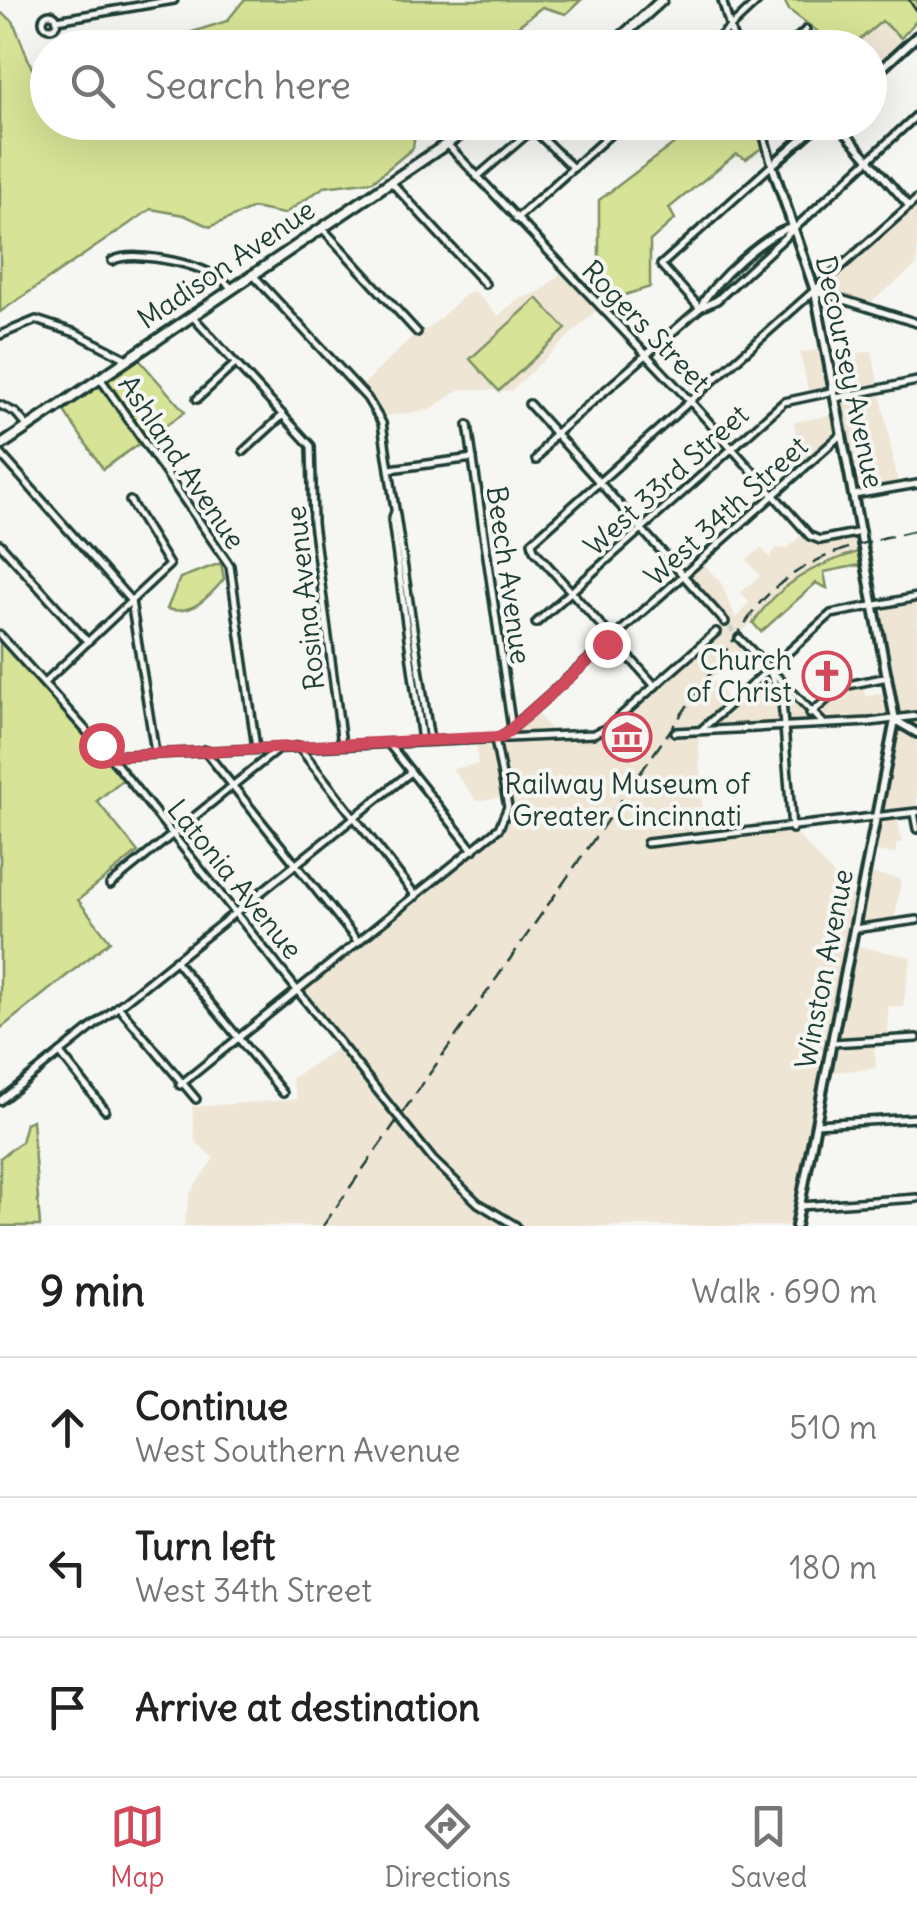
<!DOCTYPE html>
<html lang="en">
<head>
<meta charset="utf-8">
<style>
  body { margin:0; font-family:Delius,sans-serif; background:#f2f2f2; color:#222 }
  .stop { position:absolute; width:30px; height:30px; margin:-22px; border:8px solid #d1495b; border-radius:50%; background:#fff }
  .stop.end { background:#d1495b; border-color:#fff; box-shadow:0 2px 10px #0008 }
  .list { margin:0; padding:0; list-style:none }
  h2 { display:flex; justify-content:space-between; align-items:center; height:130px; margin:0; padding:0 40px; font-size:42px }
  h2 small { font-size:32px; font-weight:400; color:#767676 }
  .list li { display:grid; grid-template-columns:65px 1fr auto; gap:30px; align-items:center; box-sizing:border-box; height:140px; padding:0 40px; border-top:2px solid #e0e0e0 }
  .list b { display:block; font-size:38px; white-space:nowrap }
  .list p { margin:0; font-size:32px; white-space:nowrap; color:#767676 }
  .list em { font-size:32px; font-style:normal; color:#767676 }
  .icon { flex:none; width:55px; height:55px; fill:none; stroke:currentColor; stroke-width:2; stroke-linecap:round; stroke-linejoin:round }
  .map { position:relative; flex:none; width:917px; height:1226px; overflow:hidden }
  .search { position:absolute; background:#fff; box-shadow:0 10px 40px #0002; left:30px; right:30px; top:30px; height:110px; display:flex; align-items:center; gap:25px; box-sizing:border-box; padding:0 35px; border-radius:55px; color:#767676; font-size:38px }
  .sheet { height:550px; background:#fff }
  nav { display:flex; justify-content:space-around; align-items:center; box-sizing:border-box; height:140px; border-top:2px solid #e0e0e0; background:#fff; font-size:28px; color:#767676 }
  nav a { display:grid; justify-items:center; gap:5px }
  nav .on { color:#d1495b }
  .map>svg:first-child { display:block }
  .built { fill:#eee5d5 }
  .green { fill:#d7e396; stroke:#7b9065; stroke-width:2.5 }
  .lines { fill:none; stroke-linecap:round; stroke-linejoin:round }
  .minor-tunnel { stroke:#cbd1cc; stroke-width:5; stroke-dasharray:5 2.5; stroke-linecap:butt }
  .minor-casing { stroke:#1f3d34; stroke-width:12 }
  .tertiary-casing { stroke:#1f3d34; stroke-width:12 }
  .secondary-casing { stroke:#1f3d34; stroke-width:14 }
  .primary-casing { stroke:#1f3d34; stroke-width:15 }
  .minor { stroke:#f6f6f2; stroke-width:5 }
  .tertiary { stroke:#f6f6f2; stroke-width:5 }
  .secondary { stroke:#f6f6f2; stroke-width:6 }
  .primary { stroke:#f6f6f2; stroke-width:8 }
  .rail { stroke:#1f3d34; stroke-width:2.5; stroke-dasharray:15 8; stroke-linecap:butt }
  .route { stroke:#d1495b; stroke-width:12 }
  .labels { text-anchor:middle; stroke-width:8; stroke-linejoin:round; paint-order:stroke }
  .street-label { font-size:28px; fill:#1f3d34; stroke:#f6f6f2 }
  .poi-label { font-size:28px; fill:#1f3d34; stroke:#f6f6f2; text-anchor:end }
</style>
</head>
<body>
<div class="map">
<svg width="917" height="1226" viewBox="0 0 917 1226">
  <rect width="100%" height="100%" fill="#f6f6f2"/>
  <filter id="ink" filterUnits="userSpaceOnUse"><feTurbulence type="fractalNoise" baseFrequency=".01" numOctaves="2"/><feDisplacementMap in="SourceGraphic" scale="20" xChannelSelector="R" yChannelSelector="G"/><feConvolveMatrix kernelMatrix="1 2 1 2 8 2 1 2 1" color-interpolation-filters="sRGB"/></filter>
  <g filter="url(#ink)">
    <g class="built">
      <polygon points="882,21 907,45 870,79 870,48 851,48"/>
      <polygon points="917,199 917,265 866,306 815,291"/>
      <polygon points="565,270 600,307 511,391 461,389 429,410 386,416 378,415 359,389 417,332 429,328 465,295 474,291 498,316 517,300 541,291"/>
      <polygon points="826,348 830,366 858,360 858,353 872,351 899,488 854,495 842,434 803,468 794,422 838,414 834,391 809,395 800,353"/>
      <polygon points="802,534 820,542 855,536 858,552 825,561 780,590 741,633 746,646 711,678 730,702 769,669 810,714 843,686 862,682 865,696 890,692 874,605 917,597 917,812 897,816 902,843 897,843 895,854 871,850 895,720 698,731 704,837 792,829 859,903 866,873 901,879 894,924 855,929 852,945 911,957 903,1007 888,1006 888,1040 874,1042 876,1068 826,1073 796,1226 184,1226 190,1193 214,1158 195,1141 192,1107 298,1099 291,1079 342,1045 298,990 496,831 508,812 506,796 477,801 452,769 478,764 475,739 502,737 534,709 555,735 601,732 725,622 684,575 701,561 721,583 736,619 749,602 741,592 760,576 747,560 761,548 770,558 776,548 787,549"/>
    </g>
    <g class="green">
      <polygon points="244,0 581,0 566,14 542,7 492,47 145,47 227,21"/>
      <polygon points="784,0 917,0 917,20 901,38 882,21 851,47 824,47 829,40 789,10"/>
      <polygon points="0,12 13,21 35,76 42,75 48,122 441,123 416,127 413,148 373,181 324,187 284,214 253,208 210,227 184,215 151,209 0,312"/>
      <polygon points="701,123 760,123 766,145 746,159 736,154 669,208 675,219 650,241 650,287 612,299 596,286 592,274 599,263 599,200"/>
      <polygon points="537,298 566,329 499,391 470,359"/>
      <polygon points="136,356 185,412 103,469 62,408"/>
      <path d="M858,552L860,565L824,572L827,588L816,583L761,632L753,623C779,584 813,565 858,552Z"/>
      <path d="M221,563L224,579C209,597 192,616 167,609L180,578Z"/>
      <polygon points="0,635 127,776 97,801 138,852 78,900 110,941 0,1029"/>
      <polygon points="32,1120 40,1226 0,1226 0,1158 21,1142 26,1123"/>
    </g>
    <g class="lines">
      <polyline class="minor-tunnel" points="725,622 739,638"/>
      <g class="minor-casing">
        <g id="minor">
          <polyline points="722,0 736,48"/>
          <circle cx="50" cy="21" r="7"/>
          <polyline points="57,20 174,0"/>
          <polyline points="708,48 759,0"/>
          <polyline points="786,48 806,30"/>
          <polyline points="836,122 909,206"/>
          <polyline points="447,144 690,401 810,536 820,540 861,532"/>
          <polyline points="477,177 533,129 573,168"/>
          <polyline points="391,182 485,284"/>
          <polyline points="516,219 624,122"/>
          <polyline points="323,229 417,332"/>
          <path d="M112,261C134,248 216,266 231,288"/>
          <polyline points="254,276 367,398 382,423 430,741"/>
          <polyline points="815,291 917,323"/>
          <polyline points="700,308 661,265 772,165 760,122"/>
          <path d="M700,308C711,283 767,232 794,227"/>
          <polyline points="193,317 311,446 313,523 342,744"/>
          <polyline points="0,335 36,320 76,333 127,359"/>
          <polyline points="100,378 230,566 256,748"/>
          <polyline points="836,398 917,381"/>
          <polyline points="197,399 235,364"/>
          <polyline points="529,404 725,622"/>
          <polyline points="0,405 16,413 28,427"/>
          <polyline points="468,425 512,729"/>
          <polyline points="244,451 283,415"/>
          <polyline points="0,453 131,601 155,752"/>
          <polyline points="536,460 552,437 700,308 717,300 917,115"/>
          <polyline points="390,469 473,458"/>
          <polyline points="854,495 917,484"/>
          <polyline points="395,512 392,520 422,741"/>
          <polyline points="0,544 87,641"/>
          <polyline points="536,623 784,402 835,391"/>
          <polyline points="739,638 823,723"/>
          <polyline points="769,670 782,700 792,829"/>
          <polyline points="44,683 169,565 130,501"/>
          <polyline points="655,686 534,550 532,542 917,199"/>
          <polyline points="810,714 843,686 888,677"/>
          <polyline points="701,730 831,614 917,597"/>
          <polyline points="675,732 870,722 917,716"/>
          <polyline points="502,737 842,434"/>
          <polyline points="388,743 473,850"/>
          <polyline points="298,746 416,896"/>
          <polyline points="204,750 358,942"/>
          <polyline points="110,756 593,734 607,728 716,632"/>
          <polyline points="914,813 917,829"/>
          <polyline points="647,843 917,812"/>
          <polyline points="110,885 278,749"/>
          <polyline points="854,929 917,920"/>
          <polyline points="175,960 283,1093"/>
          <polyline points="118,1006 196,1099"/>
          <polyline points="832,1043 917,1038"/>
          <polyline points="60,1053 105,1110"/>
          <polyline points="180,1085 499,828 508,807 495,739"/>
          <polyline points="0,1101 411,772"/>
          <polyline points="816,1124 917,1118"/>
          <polyline points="800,1206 917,1198"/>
        </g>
      </g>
      <g class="tertiary-casing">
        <polyline id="tertiary" points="0,635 117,765 433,1160 478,1203 516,1226"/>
      </g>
      <g class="secondary-casing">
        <g id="secondary">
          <polyline points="870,79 917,36"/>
          <polyline points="895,720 917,733"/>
          <polyline points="796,1226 895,720 815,291 772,165 821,122"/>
        </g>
      </g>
      <g class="primary-casing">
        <g id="primary">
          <polyline points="609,48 662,0"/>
          <polyline points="0,446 479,122"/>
        </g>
      </g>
      <use href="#minor" class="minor"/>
      <use href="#tertiary" class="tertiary"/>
      <use href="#secondary" class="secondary"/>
      <use href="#primary" class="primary"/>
      <g class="rail">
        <polyline points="909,0 917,12"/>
        <path d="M323,1226L758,605C801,556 856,544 917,530"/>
      </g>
    </g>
  </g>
  <g class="lines" filter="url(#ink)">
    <polyline class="route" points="101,745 110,756 502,737 607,644"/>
  </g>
  <defs>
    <g id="church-ring" transform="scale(2.5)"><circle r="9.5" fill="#f6f6f2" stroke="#d1495b" stroke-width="1.5"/><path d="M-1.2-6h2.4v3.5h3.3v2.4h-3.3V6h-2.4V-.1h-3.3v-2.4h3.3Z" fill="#d1495b"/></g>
    <g id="museum-ring" transform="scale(2.5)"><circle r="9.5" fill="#f6f6f2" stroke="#d1495b" stroke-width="1.5"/><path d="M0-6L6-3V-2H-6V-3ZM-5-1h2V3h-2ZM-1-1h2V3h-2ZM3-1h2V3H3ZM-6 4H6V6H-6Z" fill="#d1495b"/></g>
  </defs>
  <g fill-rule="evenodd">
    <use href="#church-ring" x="827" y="676"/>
    <use href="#museum-ring" x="627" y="737"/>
  </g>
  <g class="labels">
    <g class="street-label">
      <text transform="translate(226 264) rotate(-34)" y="10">Madison Avenue</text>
      <text transform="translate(646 326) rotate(46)" y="10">Rogers Street</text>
      <text transform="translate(850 372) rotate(78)" y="10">Decoursey Avenue</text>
      <text transform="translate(182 462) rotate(56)" y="10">Ashland Avenue</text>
      <text transform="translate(666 480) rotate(-42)" y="10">West 33rd Street</text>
      <text transform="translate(726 511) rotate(-42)" y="10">West 34th Street</text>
      <text transform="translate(509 575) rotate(82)" y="10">Beech Avenue</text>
      <text transform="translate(305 598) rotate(-96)" y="10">Rosina Avenue</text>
      <text transform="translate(235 879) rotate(51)" y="10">Latonia Avenue</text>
      <text transform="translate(824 969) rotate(-79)" y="10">Winston Avenue</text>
    </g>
    <g class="poi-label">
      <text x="792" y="670">Church<tspan x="792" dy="32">of Christ</tspan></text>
      <text x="627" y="794" text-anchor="middle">Railway Museum of<tspan x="627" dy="32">Greater Cincinnati</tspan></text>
    </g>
  </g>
</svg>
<div class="stop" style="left:101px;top:745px"></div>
<div class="stop end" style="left:607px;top:644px"></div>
<div class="search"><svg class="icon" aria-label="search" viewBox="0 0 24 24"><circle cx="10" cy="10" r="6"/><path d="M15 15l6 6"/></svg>Search here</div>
</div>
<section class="sheet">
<h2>9 min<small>Walk · 690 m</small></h2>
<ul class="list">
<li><svg class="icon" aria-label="ahead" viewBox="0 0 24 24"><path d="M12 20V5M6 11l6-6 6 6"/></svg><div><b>Continue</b><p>West Southern Avenue</p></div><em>510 m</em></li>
<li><svg class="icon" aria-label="left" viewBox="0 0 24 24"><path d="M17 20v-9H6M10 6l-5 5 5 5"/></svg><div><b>Turn left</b><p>West 34th Street</p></div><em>180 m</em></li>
<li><svg class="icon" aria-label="arrive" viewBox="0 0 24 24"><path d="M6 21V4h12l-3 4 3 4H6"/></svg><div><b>Arrive at destination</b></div></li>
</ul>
</section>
<nav>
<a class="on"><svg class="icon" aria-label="map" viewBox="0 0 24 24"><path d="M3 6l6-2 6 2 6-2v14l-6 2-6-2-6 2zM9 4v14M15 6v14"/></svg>Map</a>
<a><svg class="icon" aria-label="directions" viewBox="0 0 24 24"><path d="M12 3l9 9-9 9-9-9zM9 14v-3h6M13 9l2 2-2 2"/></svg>Directions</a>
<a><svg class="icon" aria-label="saved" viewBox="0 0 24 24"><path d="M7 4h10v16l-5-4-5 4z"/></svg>Saved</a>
</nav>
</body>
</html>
